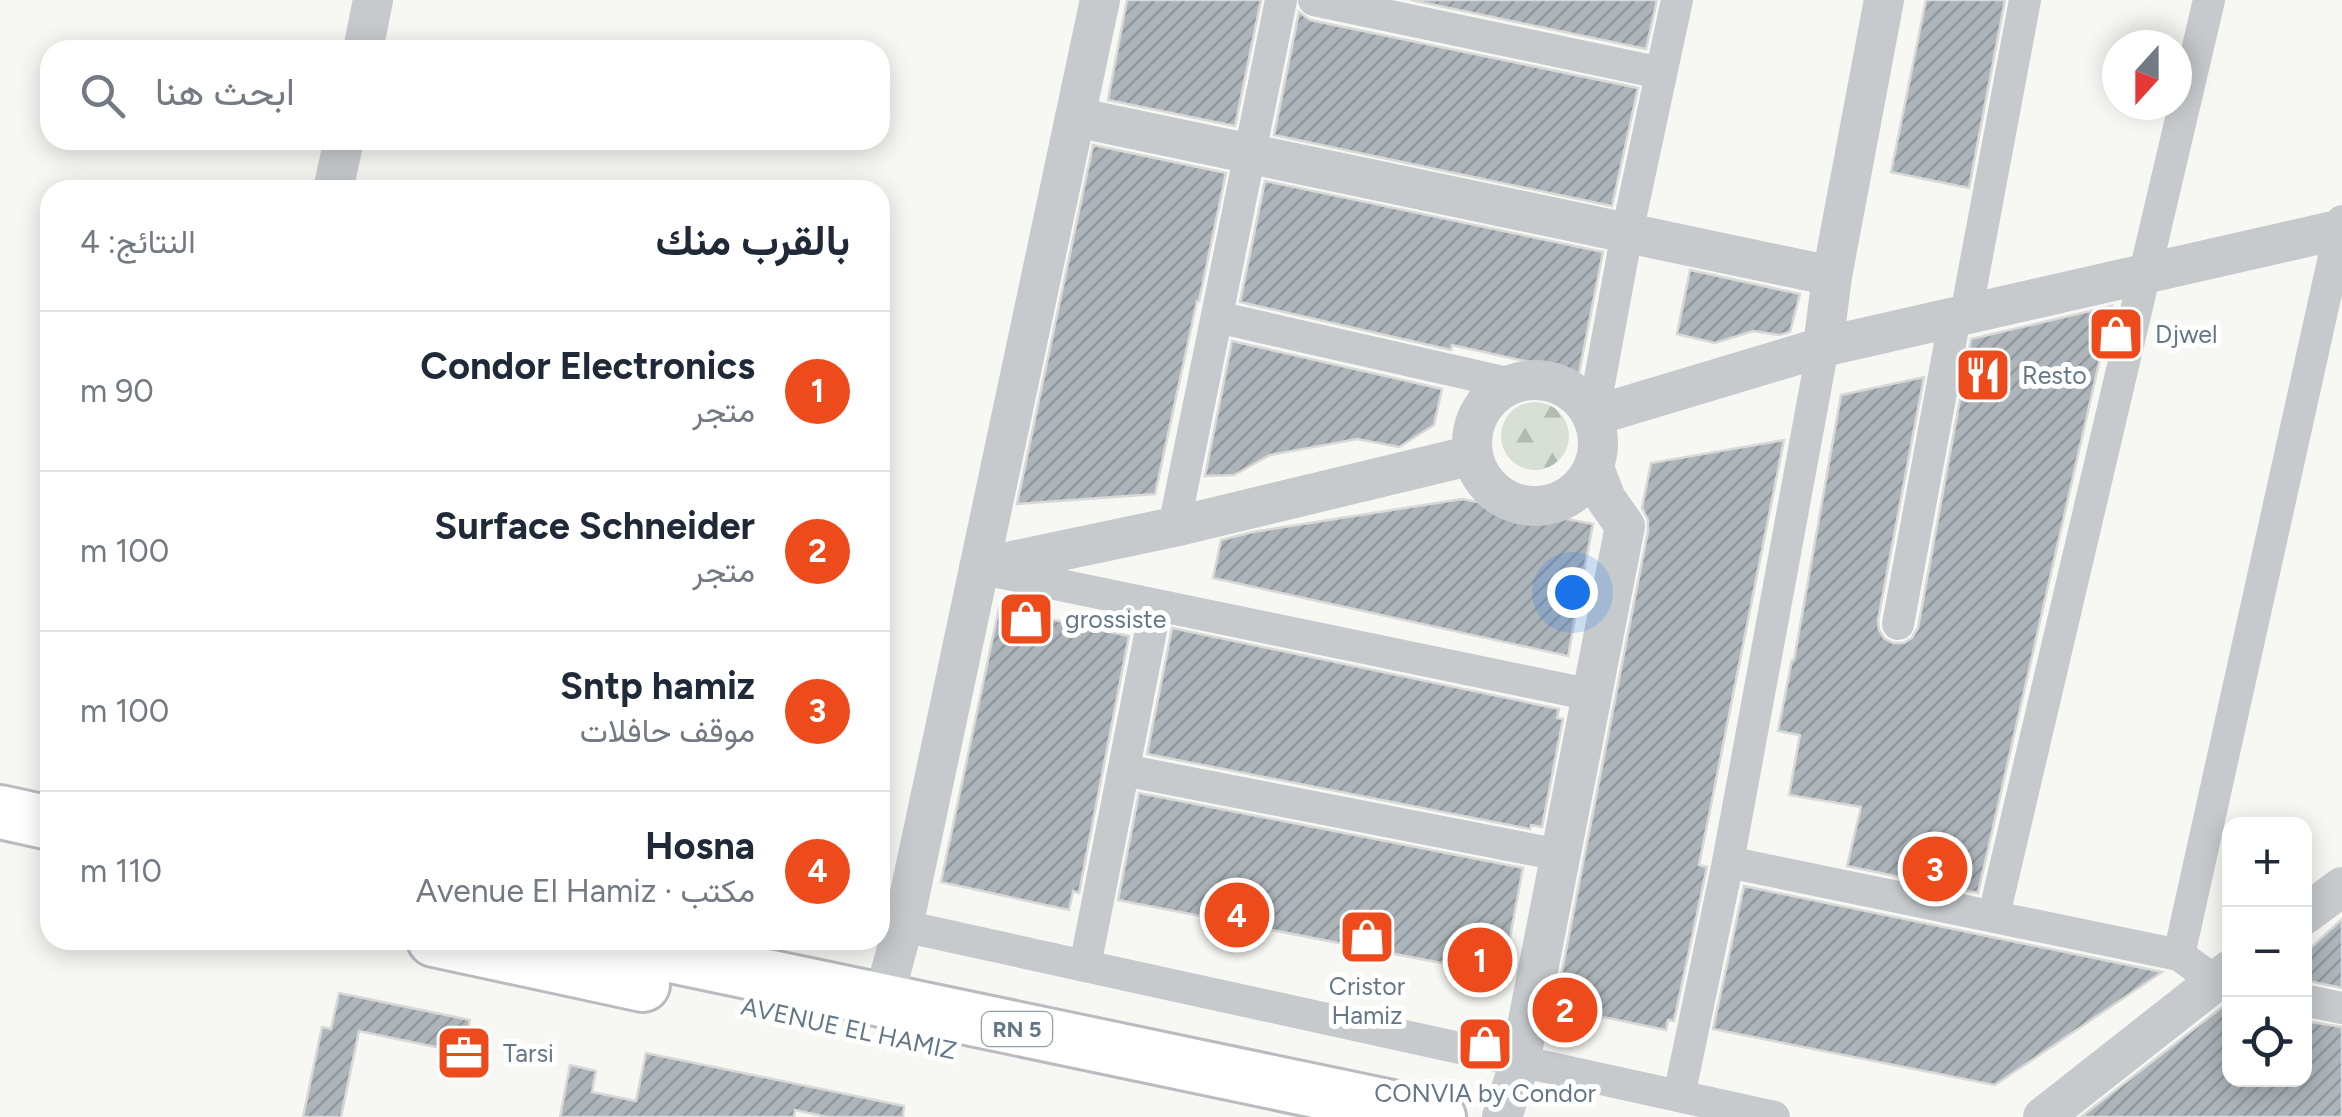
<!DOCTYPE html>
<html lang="ar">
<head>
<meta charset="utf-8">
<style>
  body { margin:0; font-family:Figtree,Vazirmatn,sans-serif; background:#f2f2f3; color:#1f2937; direction:rtl }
  .controls { position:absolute; right:30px; bottom:30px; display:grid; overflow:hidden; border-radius:20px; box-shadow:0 5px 25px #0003 }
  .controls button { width:90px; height:90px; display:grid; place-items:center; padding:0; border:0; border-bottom:2px solid #e0e1e3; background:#fff; color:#1f2937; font:50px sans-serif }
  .compass { position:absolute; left:2102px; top:30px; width:90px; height:90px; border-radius:50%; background:#fff; box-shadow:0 5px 25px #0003; rotate:201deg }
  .you { position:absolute; left:1572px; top:592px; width:35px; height:35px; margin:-25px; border:8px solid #fff; border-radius:50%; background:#1a73e8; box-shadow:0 0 0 15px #1a73e833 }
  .badge { display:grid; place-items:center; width:65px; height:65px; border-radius:50%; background:#ee4b1c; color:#fff; font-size:32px; font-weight:700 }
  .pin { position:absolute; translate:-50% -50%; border:5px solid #fff; box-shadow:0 2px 10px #0006 }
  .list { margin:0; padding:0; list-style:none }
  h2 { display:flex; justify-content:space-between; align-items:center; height:130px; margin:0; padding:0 40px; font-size:42px }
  h2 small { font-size:32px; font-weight:400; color:#747a83 }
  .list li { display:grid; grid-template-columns:65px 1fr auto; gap:30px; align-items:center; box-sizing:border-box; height:160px; padding:0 40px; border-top:2px solid #e0e1e3 }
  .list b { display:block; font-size:38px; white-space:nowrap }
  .list p { margin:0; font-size:32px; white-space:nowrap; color:#747a83 }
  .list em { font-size:32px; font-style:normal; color:#747a83 }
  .icon { flex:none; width:55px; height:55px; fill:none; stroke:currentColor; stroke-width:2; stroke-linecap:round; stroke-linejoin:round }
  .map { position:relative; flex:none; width:2342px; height:1117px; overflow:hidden; direction:ltr }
  .search { position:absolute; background:#fff; box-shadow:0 5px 25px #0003; left:40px; top:40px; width:850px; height:110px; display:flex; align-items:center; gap:25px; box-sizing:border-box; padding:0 35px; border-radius:30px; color:#747a83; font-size:38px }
  .panel { position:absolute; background:#fff; box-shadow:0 5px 25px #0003; left:40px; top:180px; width:850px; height:770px; border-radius:30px; direction:rtl }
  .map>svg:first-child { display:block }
  .forest { fill:url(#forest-firs) }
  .building { fill:url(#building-hatch); stroke:#d8d8d6; stroke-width:2.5 }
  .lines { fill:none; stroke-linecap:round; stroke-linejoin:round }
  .trunk-casing { stroke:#b8bcbf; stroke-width:58 }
  .minor { stroke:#c6cacd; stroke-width:32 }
  .tertiary { stroke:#c6cacd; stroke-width:40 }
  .trunk { stroke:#fff; stroke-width:52 }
  .labels { text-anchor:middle; stroke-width:10; stroke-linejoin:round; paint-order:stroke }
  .shield { fill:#fff; stroke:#92a0aa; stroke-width:2.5 }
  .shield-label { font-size:22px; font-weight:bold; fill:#647786 }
  .poi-label { font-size:25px; fill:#647786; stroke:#fff; text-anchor:start }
  .street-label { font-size:25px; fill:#647786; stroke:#fff }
</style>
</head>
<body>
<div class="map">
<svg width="2342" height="1117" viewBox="0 0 2342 1117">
  <defs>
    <pattern id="forest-firs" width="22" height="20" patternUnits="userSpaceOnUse" patternTransform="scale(2.5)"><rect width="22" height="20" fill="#d8dfd4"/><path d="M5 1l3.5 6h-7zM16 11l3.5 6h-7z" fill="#b3bab2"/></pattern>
    <pattern id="building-hatch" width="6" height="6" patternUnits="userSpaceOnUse" patternTransform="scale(2.5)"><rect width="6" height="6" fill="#adb5ba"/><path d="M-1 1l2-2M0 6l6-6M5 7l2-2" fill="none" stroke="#90989d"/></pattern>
  </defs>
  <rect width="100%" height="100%" fill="#f7f7f3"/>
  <!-- forest -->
  <circle class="forest" cx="1535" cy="436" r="34"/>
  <!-- building -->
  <g class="building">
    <polygon points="1127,0 1261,0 1235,126 1108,100"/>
    <polygon points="1411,0 1657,0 1646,49"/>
    <polygon points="1926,0 2005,0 1969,188 1891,172"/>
    <polygon points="1299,12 1310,20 1638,88 1612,206 1274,135"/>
    <polygon points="1093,145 1226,173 1199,301 1197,301 1155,494 1017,504"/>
    <polygon points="1265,181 1603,252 1579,373 1452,345 1451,350 1240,302"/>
    <polygon points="1690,270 1800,294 1790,332 1779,335 1753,331 1715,343 1677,334"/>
    <polygon points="2112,306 1978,893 1847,866 1861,807 1789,795 1800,735 1778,731 1792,660 1794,660 1841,395 1924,377 1878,620 1879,630 1884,638 1893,643 1904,643 1912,638 1918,628 1971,339"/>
    <polygon points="1232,341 1442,389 1434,425 1399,447 1357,439 1270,455 1234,475 1205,476"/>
    <polygon points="1784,440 1699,865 1707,867 1674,1021 1668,1020 1666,1030 1555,1007 1648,531 1648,520 1642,508 1651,463"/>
    <polygon points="1462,499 1593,524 1568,656 1213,578 1221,540 1253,532"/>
    <polygon points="999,608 1129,636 1079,893 1073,891 1069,910 941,882"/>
    <polygon points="1172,628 1559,709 1557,718 1563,719 1542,827 1531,825 1530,829 1147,754"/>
    <polygon points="1139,793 1523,868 1503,975 1118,900"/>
    <polygon points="1744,886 2162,972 1995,1085 1713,1029"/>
    <polygon points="2342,919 2342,988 2304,980 2304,954"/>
    <polygon points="339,993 470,1020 464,1053 359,1031 341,1117 303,1117 322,1027 331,1029"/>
    <polygon points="2226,1004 2230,1004 2230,1080 2304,1080 2304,1021 2342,1027 2342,1117 2081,1117"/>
    <polygon points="646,1053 904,1106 903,1117 827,1117 795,1110 794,1117 560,1117 570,1065 596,1071 592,1092 636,1101"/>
  </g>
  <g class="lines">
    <!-- trunk casing -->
    <g class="trunk-casing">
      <g id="trunk">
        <polyline points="0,812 50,823"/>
        <polyline points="434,940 643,985"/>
        <polyline points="595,940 1439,1117"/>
      </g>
    </g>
    <!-- minor -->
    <g class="minor">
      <polyline points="1314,0 1661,73"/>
      <polyline points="1966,314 2025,0"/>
      <polyline points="1217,317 1512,384"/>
      <polyline points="1593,416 1627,233 1677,0"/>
      <polyline points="1174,527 1281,0"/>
      <polyline points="983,569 1592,695"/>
      <polyline points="1898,624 1955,317"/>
      <polyline points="1124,770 1560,855"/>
      <polyline points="1728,862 2179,955 2215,981 2230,984"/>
      <polyline points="1994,915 2209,0"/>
      <polyline points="903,926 1774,1117"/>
      <polyline points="2179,955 2342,221"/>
      <polyline points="1085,966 1156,605"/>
      <polyline points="2304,1000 2342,1008"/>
      <polyline points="1679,1096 1728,862 1823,347"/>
    </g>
    <!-- tertiary -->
    <g class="tertiary">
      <polyline points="363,50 373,0"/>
      <polyline points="1075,117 1832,276"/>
      <polyline points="333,190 344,140"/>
      <polyline points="1823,347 1832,276 1884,0"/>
      <circle cx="1535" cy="443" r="63"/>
      <polyline points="1593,416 1823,347 2342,229"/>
      <polyline points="979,568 1174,527 1473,455"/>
      <polyline points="2304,915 2342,887"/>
      <polyline points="883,1001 903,926 1100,0"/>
      <polyline points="1502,1117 1520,1062 1625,526 1606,499 1594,468"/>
      <polyline points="2043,1117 2230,970"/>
    </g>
    <!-- trunk -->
    <use href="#trunk" class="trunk"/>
  </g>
  <!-- icons -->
  <defs>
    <g id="shop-square" transform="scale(2.875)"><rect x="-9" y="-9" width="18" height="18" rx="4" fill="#ee4b1c" stroke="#fff"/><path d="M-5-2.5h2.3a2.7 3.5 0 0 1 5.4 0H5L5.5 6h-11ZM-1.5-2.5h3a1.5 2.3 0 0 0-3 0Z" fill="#fff"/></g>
    <g id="restaurant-square" transform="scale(2.875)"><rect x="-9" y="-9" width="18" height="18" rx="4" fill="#ee4b1c" stroke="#fff"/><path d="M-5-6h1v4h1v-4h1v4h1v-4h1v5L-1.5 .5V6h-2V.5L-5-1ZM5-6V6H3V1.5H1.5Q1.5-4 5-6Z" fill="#fff"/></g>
    <g id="office-square" transform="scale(2.875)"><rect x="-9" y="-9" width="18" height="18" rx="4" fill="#ee4b1c" stroke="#fff"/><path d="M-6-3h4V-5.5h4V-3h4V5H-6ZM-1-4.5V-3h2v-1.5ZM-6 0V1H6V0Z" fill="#fff"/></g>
  </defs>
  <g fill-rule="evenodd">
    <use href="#shop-square" x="2116" y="334"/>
    <use href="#restaurant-square" x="1983" y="375"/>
    <use href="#shop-square" x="1026" y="619"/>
    <use href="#shop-square" x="1367" y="937"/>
    <use href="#shop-square" x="1485" y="1044"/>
    <use href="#office-square" x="464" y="1053"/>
  </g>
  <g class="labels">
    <!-- shield labels -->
    <rect class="shield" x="982" y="1012" width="70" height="34" rx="8"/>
    <g class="shield-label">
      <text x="1017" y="1037">RN 5</text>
    </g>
    <!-- poi labels -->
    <g class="poi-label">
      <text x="2155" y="343">Djwel</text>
      <text x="2022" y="384">Resto</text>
      <text x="1065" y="628">grossiste</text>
      <text x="1367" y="995" text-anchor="middle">Cristor<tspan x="1367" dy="29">Hamiz</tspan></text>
      <text x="503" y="1062">Tarsi</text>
      <text x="1485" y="1102" text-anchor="middle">CONVIA by Condor</text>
    </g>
    <!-- street labels -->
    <g class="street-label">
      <text transform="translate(849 1028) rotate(12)" y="9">AVENUE EL HAMIZ</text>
    </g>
  </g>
</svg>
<div class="controls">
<button>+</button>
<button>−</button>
<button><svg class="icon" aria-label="locate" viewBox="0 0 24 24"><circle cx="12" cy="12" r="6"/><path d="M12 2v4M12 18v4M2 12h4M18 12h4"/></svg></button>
</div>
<svg class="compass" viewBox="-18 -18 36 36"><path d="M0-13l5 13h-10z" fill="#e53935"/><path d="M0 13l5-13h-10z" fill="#747a83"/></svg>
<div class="you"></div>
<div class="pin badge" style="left:1480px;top:960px">1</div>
<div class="pin badge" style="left:1565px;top:1010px">2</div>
<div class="pin badge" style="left:1935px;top:869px">3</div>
<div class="pin badge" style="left:1237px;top:915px">4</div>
<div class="search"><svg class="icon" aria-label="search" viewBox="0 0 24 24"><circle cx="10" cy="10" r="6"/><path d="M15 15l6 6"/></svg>ابحث هنا</div>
<section class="panel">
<h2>بالقرب منك<small>النتائج: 4</small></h2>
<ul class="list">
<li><span class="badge">1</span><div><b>Condor Electronics</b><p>متجر</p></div><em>90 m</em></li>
<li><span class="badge">2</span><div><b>Surface Schneider</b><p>متجر</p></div><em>100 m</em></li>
<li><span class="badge">3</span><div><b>Sntp hamiz</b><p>موقف حافلات</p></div><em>100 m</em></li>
<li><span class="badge">4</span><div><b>Hosna</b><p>مكتب · Avenue El Hamiz</p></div><em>110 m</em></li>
</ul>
</section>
</div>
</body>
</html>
